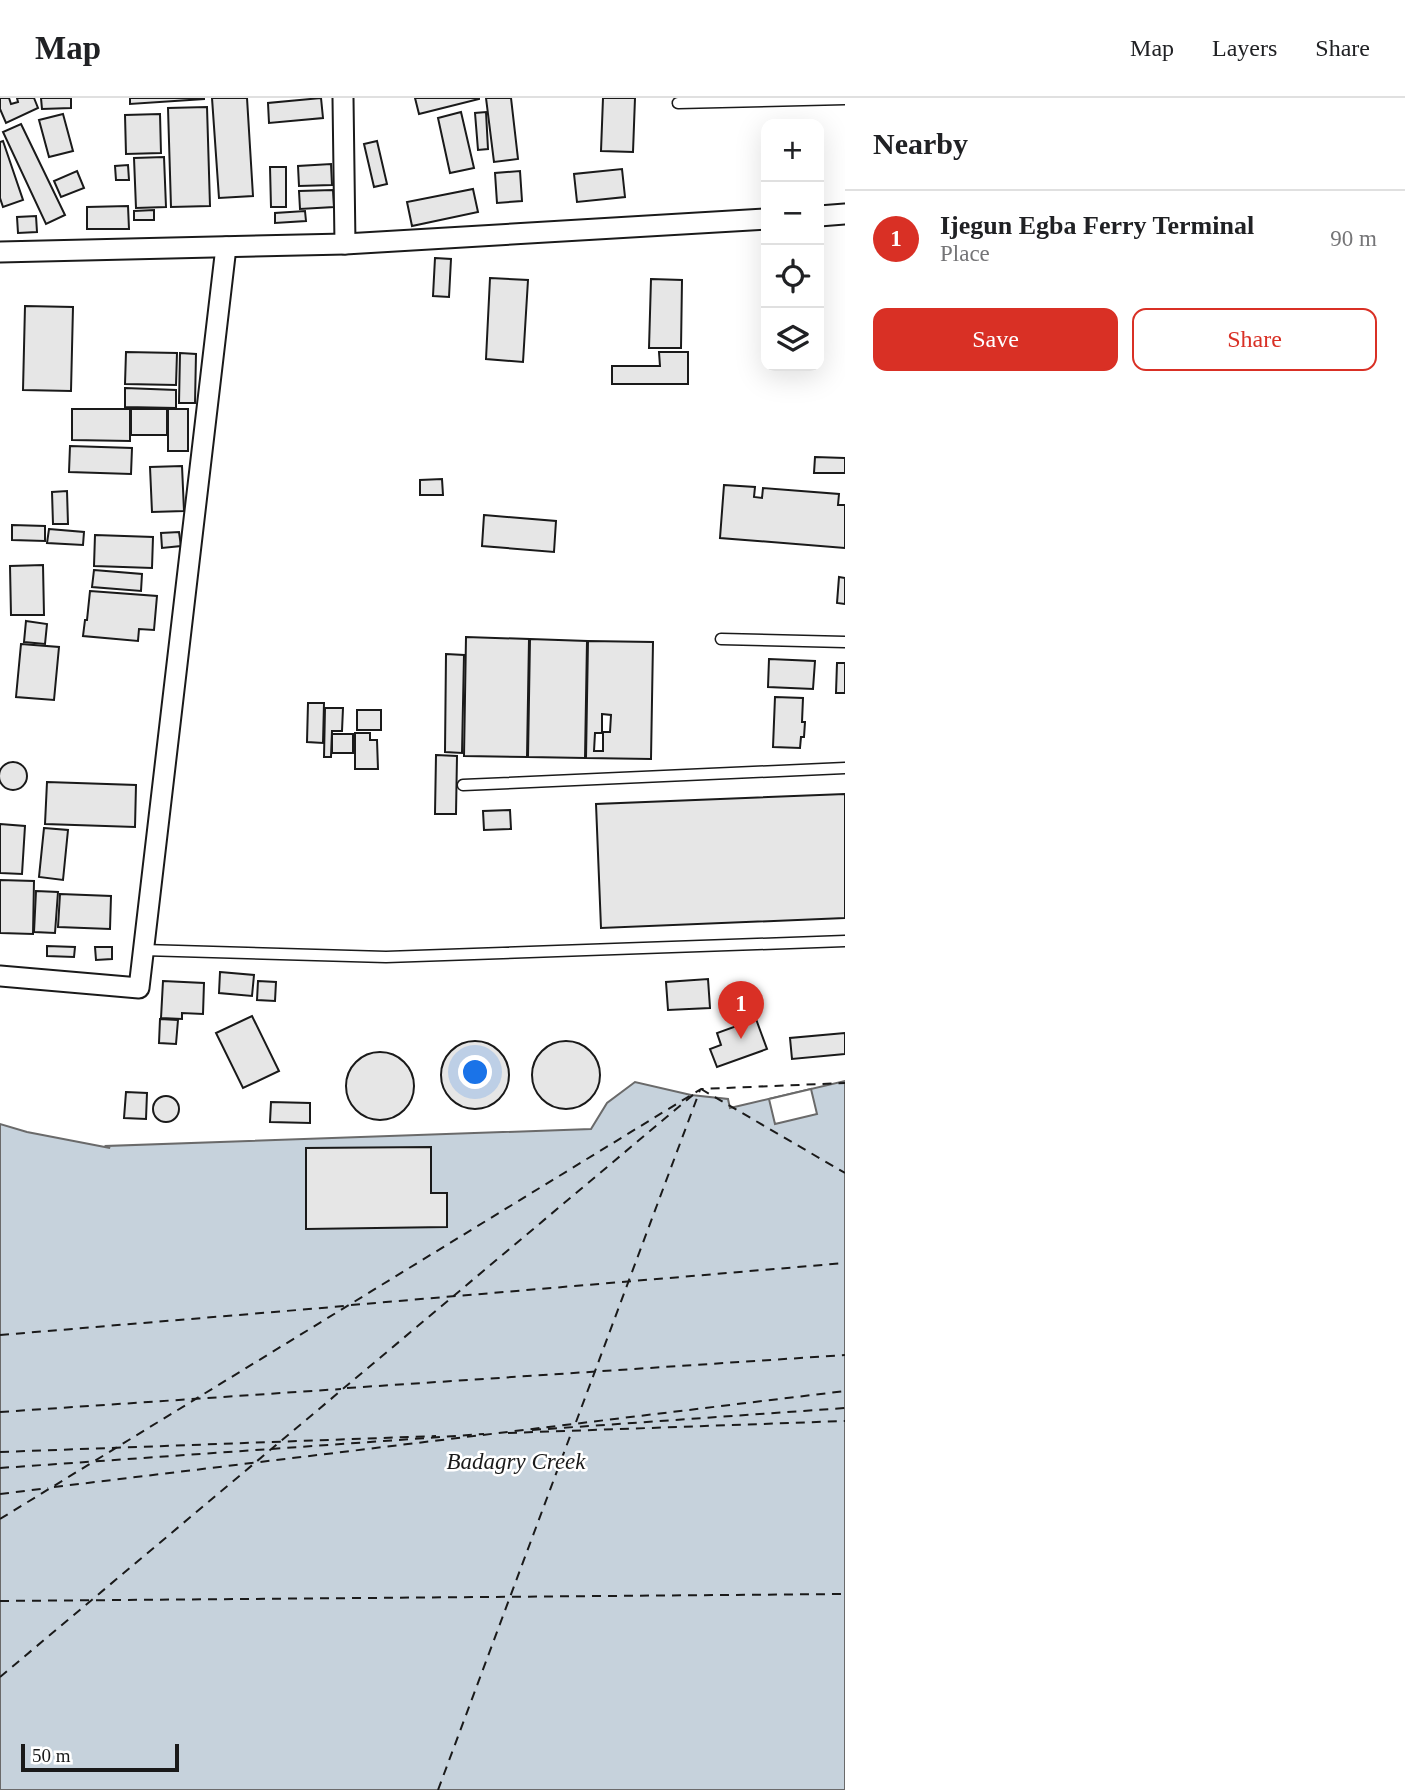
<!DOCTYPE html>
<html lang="en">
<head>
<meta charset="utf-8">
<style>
  body { margin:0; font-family:Georgia,serif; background:#f6f6f6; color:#202124 }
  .controls { position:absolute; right:21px; top:21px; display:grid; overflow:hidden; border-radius:14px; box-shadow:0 7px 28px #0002 }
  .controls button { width:63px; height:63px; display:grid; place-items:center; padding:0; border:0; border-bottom:2px solid #e0e0e0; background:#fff; color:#202124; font:35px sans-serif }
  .scale { position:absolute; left:21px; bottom:18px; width:158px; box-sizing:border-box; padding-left:7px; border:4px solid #1a1a1a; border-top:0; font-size:19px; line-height:24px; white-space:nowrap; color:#1a1a1a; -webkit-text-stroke:5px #fff; paint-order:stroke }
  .you { position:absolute; left:476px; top:975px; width:24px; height:24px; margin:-18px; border:5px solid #fff; border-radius:50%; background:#1a73e8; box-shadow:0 0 0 10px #1a73e833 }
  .badge { display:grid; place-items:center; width:46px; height:46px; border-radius:50%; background:#d93025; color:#fff; font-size:23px; font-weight:700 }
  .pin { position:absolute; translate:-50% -58px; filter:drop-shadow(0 2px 4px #0008) }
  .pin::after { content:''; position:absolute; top:37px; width:24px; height:21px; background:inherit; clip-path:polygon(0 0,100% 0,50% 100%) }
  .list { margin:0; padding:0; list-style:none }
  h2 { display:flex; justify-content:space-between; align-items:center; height:91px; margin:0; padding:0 28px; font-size:30px }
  h2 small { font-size:23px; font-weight:400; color:#757577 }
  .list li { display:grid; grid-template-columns:46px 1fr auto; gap:21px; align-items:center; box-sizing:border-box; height:98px; padding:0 28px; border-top:2px solid #e0e0e0 }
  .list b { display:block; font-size:26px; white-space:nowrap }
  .list p { margin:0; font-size:23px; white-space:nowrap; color:#757577 }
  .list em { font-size:23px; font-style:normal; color:#757577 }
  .actions { display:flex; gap:14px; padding:21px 28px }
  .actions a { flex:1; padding:16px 0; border:2px solid #d93025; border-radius:14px; text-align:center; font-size:24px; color:#d93025 }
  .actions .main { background:#d93025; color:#fff }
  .icon { flex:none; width:38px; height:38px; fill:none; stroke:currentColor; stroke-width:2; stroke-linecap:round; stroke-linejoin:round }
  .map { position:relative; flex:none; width:845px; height:1692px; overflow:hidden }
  header { display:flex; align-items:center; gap:42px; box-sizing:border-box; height:98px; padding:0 35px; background:#fff; border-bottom:2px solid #e0e0e0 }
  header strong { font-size:33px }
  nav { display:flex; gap:38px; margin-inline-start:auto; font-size:24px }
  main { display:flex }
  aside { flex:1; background:#fff }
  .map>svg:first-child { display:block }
  .water { fill:#c6d2dc; stroke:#6a6a6a; stroke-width:2 }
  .pier { fill:#fff; stroke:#6a6a6a; stroke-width:2 }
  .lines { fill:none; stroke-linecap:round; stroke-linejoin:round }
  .ferry { stroke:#1a1a1a; stroke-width:2; stroke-dasharray:9 7; stroke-linecap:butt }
  .building { fill:#e6e6e6; stroke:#1a1a1a; stroke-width:2; fill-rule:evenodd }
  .lane-casing { stroke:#1a1a1a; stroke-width:13 }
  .street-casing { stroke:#1a1a1a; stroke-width:23 }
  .lane { stroke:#fff; stroke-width:10 }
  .street { stroke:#fff; stroke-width:19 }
  .labels { text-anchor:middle; stroke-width:5; stroke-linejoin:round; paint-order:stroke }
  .water-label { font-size:23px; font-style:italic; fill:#1a1a1a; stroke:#fff }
</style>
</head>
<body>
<header>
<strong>Map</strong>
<nav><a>Map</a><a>Layers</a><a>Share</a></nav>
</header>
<main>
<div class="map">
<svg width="845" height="1692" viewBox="0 0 845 1692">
  <rect width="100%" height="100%" fill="#fff"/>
  <!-- water -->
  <polygon class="water" points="845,983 845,1692 0,1692 0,1026 27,1034 110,1050 107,1048 591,1031 607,1005 635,984 691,997 728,1001 730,1010"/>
  <!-- pier -->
  <polygon class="pier" points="811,991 817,1016 775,1026 769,1001"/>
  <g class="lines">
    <!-- ferry -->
    <g class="ferry">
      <polyline points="701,991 845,1075"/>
      <polyline points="351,1207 845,1165"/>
      <polyline points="0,1237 345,1208"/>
      <polyline points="347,1290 845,1257"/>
      <polyline points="0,1314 341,1291"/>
      <polyline points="576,1324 700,992"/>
      <polyline points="532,1332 845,1310"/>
      <polyline points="508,1335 845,1323"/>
      <polyline points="0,1354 436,1338"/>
      <polyline points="0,1370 484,1336"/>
      <polyline points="54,1389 845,1293"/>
      <polyline points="0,1396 48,1390"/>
      <polyline points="0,1421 701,991 845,985"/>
      <polyline points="0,1503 845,1496"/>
      <polyline points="0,1579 694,996"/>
      <polyline points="438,1692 572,1333"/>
    </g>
  </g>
  <!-- building -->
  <g class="building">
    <polygon points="0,0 9,0 11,6 18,4 17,0 34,0 38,10 6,25 0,11"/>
    <polygon points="41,0 71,0 71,10 42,11"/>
    <polygon points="130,0 204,0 204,1 130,6"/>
    <polygon points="212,0 247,0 253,98 219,100"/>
    <polygon points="321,0 323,20 269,25 268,5"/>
    <polygon points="415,0 479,0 479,1 419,16"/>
    <polygon points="486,0 511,0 518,61 494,64"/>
    <polygon points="603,0 635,0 633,54 601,53"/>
    <polygon points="207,9 210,108 171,109 168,10"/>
    <polygon points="461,14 474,70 450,75 438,20"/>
    <polygon points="486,14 488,51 478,52 475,15"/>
    <polygon points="63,16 73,53 49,59 39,22"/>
    <polygon points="160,16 161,55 126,56 125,17"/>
    <polygon points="21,26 65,117 46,126 3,34"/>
    <polygon points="3,43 23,102 3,109 0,100 0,44"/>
    <polygon points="377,43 387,86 374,89 364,46"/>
    <polygon points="164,59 166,109 136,110 134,60"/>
    <polygon points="331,66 332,87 299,88 298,68"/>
    <polygon points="128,67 129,82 116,82 115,68"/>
    <polygon points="270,69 286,69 286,109 271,109"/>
    <polygon points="622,71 625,99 577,104 574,76"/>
    <polygon points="77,73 84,90 61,99 54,83"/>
    <polygon points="520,73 522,103 497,105 495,75"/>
    <polygon points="473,91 478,114 412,128 407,104"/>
    <polygon points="333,92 334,109 300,111 299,93"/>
    <polygon points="128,108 129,131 87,131 87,109"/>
    <polygon points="154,112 154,122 134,122 134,113"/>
    <polygon points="305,113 306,123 275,125 275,115"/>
    <polygon points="36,118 37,134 18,135 17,119"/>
    <polygon points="435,160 451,161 449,199 433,198"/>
    <polygon points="490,180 528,182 523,264 486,261"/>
    <polygon points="651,181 682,182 681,250 649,250"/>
    <polygon points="25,208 73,209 71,293 23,292"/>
    <polygon points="126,254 177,255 176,287 125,286"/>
    <polygon points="659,254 688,254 688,286 612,286 612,268 660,268"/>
    <polygon points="180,255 196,256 195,305 179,305"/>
    <polygon points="125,290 176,292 176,310 125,309"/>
    <polygon points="72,311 130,311 130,343 72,342"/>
    <rect x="131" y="311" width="36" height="26"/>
    <rect x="168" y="311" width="20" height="42"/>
    <polygon points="70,348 132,350 131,376 69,374"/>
    <polygon points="815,359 845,360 845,375 814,375"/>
    <polygon points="182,368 184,413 152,414 150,369"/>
    <polygon points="442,381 443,397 420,397 420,382"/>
    <polygon points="724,387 755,389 754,399 762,400 763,390 839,396 838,407 845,407 845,450 720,440"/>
    <polygon points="67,393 68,426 53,426 52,394"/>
    <polygon points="484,417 556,423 554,454 482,448"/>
    <polygon points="12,427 45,428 45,443 12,442"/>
    <polygon points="49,431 84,434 83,447 47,445"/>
    <polygon points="179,434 181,448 162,450 161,435"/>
    <polygon points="95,437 153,439 152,470 94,468"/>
    <polygon points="43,467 44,517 11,517 10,468"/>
    <polygon points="94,472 142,476 141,493 92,489"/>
    <polygon points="839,479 845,480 845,506 837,505"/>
    <polygon points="90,493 157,498 154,532 139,531 138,543 83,538 85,522 87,522"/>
    <polygon points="26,523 47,526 45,546 24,544"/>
    <polygon points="466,539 529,541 527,659 464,658"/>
    <polygon points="530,541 587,543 585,660 528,659"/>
    <path d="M588 543 653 544 651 661 586 660ZM602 616 611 617 610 634H602ZM595 635H603V653H594Z"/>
    <polygon points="21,546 59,549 54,602 16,599"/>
    <polygon points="446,556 464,557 462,655 445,654"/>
    <polygon points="769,561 815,563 813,591 768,589"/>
    <polygon points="837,565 845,565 845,595 836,595"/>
    <polygon points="775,599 803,600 802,624 805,624 804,639 801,639 800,650 773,649"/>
    <polygon points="308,605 324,605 323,645 307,644"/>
    <polygon points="325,610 343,610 342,633 332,633 331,659 324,659"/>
    <rect x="357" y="612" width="24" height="20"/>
    <polygon points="355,635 370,635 370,642 377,642 378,671 355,671"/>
    <rect x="332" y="636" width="21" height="19"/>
    <polygon points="436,657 457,658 456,716 435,716"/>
    <circle cx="13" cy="678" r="14"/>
    <polygon points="47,684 136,687 135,729 45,726"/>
    <polygon points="845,696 845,820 601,830 596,706"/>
    <polygon points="510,712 511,731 484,732 483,713"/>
    <polygon points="0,726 25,728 22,776 0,775"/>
    <polygon points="44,730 68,732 63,782 39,779"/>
    <polygon points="0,782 34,783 33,836 0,835"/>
    <polygon points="36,793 58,794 55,835 34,834"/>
    <polygon points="60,796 111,798 110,831 58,829"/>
    <polygon points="47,848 75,849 74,859 47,858"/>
    <polygon points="95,849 112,849 112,861 96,862"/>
    <polygon points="220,874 254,877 252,898 219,895"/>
    <polygon points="708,881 710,910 668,912 666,884"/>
    <polygon points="163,883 204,885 203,916 182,915 182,921 161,920"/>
    <polygon points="258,883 276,884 275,903 257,902"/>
    <polygon points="252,918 279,973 243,990 216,935"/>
    <polygon points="160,921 178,922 176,946 159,945"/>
    <polygon points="756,921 767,951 717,969 710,951 721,947 717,935"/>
    <polygon points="845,935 845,956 792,961 790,940"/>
    <circle cx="475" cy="977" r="34"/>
    <circle cx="566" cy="977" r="34"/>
    <circle cx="380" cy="988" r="34"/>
    <polygon points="126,994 147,995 146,1021 124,1020"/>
    <circle cx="166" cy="1011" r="13"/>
    <polygon points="271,1004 310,1005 310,1025 270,1024"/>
    <polygon points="431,1049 431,1095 447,1095 447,1129 306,1131 306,1050"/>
  </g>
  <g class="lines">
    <!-- lane casing -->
    <g class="lane-casing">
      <g id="lane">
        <polyline points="678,5 845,1"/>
        <polyline points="721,541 845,544"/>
        <polyline points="463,687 845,670"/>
        <polyline points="143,852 386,859 845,843"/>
      </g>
    </g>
    <!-- street casing -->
    <g class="street-casing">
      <g id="street">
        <polyline points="343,0 345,146"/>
        <polyline points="819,118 845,116"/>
        <polyline points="0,154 345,146 766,121"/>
        <polyline points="0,878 139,890 226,149"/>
      </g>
    </g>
    <!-- lane -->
    <use href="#lane" class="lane"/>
    <!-- street -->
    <use href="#street" class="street"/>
  </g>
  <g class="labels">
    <!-- water labels -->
    <g class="water-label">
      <text x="516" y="1371">Badagry Creek</text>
    </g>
  </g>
</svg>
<div class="controls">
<button>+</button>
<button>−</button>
<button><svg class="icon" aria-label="locate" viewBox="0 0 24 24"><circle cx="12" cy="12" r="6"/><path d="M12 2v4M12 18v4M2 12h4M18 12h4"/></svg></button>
<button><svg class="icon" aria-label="layers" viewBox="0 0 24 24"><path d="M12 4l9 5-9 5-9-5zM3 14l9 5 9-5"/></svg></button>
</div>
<div class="scale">50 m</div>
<div class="you"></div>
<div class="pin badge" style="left:741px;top:941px">1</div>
</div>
<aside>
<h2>Nearby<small></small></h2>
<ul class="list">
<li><span class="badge">1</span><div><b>Ijegun Egba Ferry Terminal</b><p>Place</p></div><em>90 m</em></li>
</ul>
<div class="actions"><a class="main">Save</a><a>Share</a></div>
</aside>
</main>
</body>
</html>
